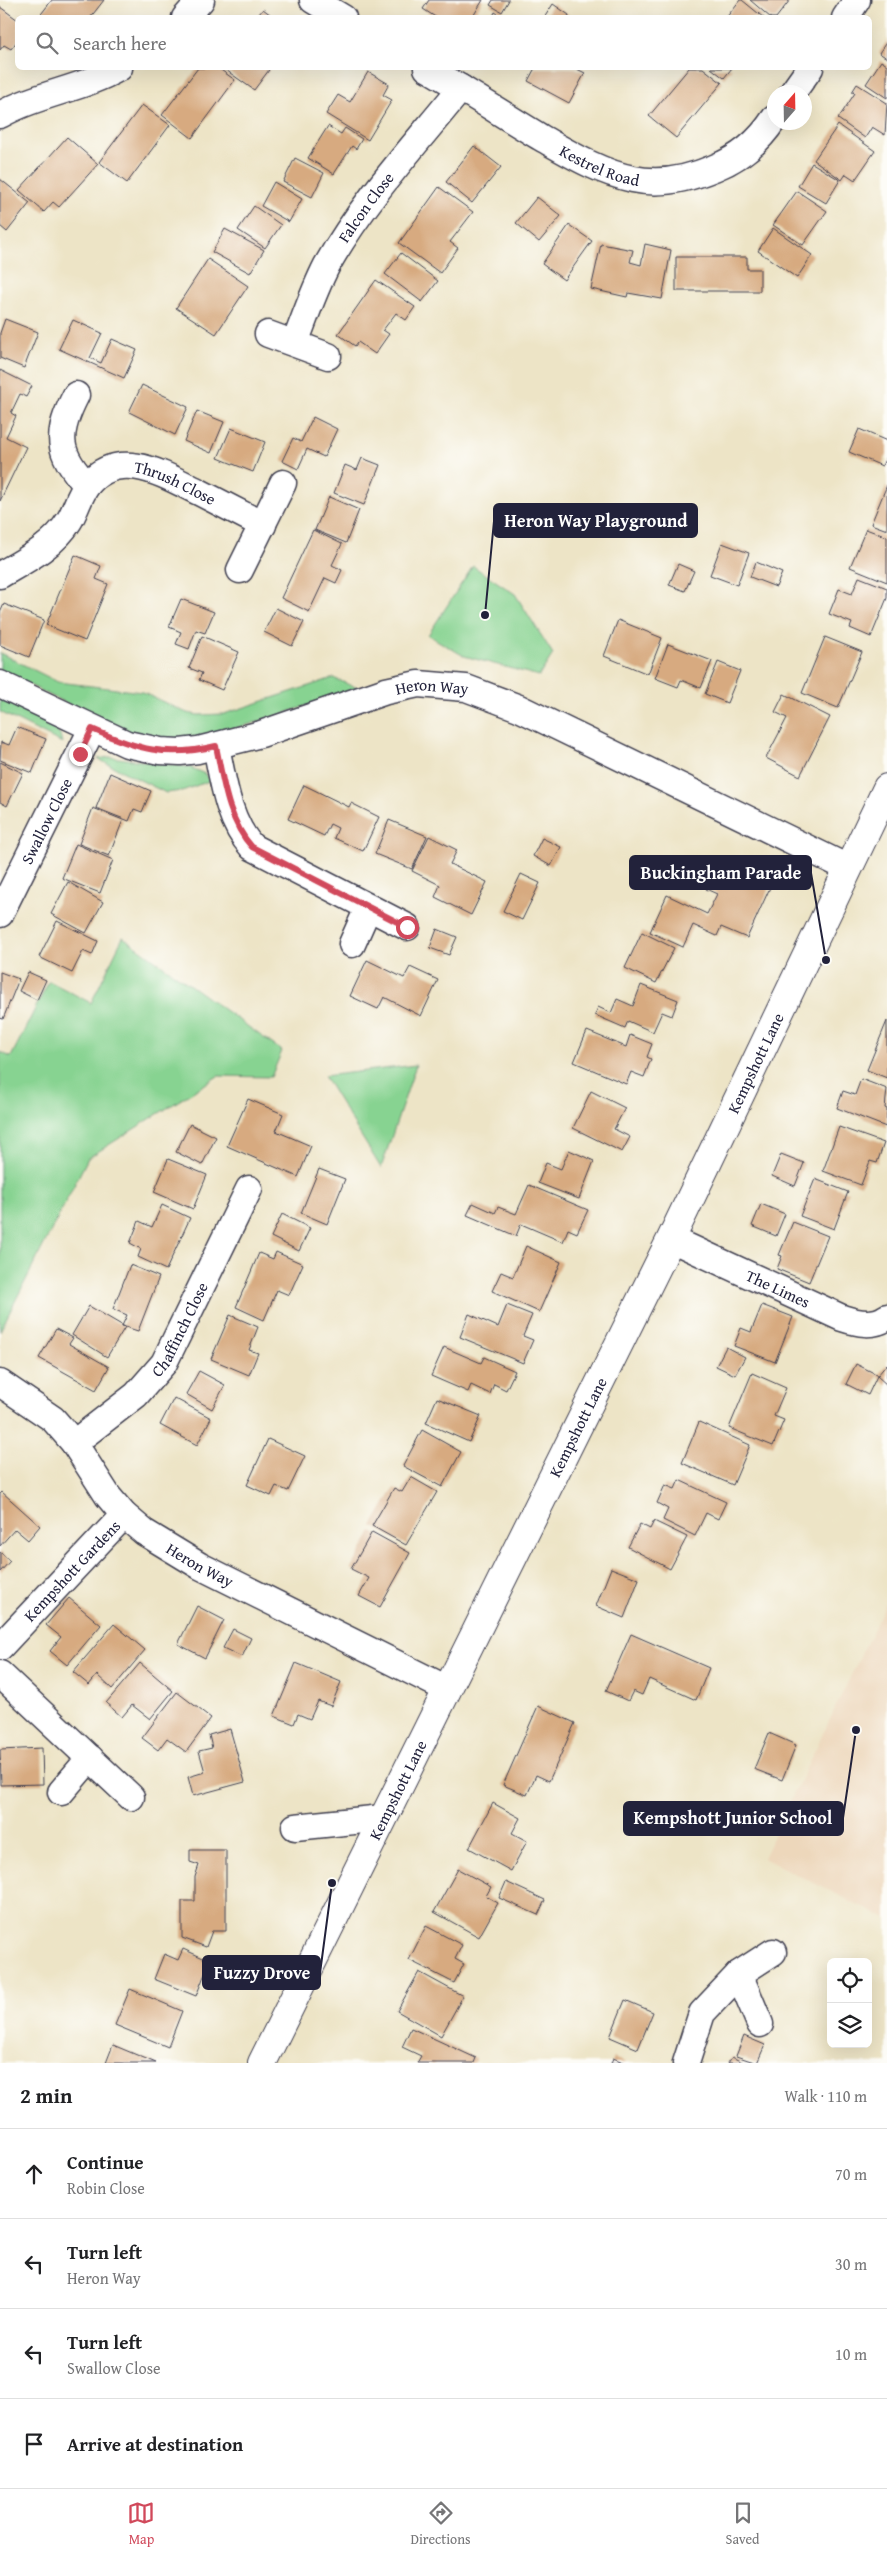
<!DOCTYPE html>
<html lang="en">
<head>
<meta charset="utf-8">
<style>
  body { margin:0; font-family:"Gentium Book Plus",serif; background:#f6f6f6; color:#202124 }
  .controls { position:absolute; right:15px; bottom:15px; display:grid; overflow:hidden; border-radius:8px; box-shadow:0 5px 20px #0002 }
  .controls button { width:45px; height:45px; display:grid; place-items:center; padding:0; border:0; border-bottom:1px solid #e0e0e0; background:#fff; color:#202124; font:25px sans-serif }
  .compass { position:absolute; left:767px; top:85px; width:45px; height:45px; border-radius:50%; background:#fff; box-shadow:0 5px 20px #0002; rotate:20deg }
  .stop { position:absolute; width:15px; height:15px; margin:-11px; border:4px solid #d1495b; border-radius:50%; background:#fff }
  .stop.end { background:#d1495b; border-color:#fff; box-shadow:0 1px 5px #0008 }
  .list { margin:0; padding:0; list-style:none }
  h2 { display:flex; justify-content:space-between; align-items:center; height:65px; margin:0; padding:0 20px; font-size:21px }
  h2 small { font-size:16px; font-weight:400; color:#757577 }
  .list li { display:grid; grid-template-columns:32px 1fr auto; gap:15px; align-items:center; box-sizing:border-box; height:90px; padding:0 20px; border-top:1px solid #e0e0e0 }
  .list b { display:block; font-size:19px; white-space:nowrap }
  .list p { margin:0; font-size:16px; white-space:nowrap; color:#757577 }
  .list em { font-size:16px; font-style:normal; color:#757577 }
  .icon { flex:none; width:28px; height:28px; fill:none; stroke:currentColor; stroke-width:2; stroke-linecap:round; stroke-linejoin:round }
  .map { position:relative; flex:none; width:887px; height:2063px; overflow:hidden }
  .search { position:absolute; background:#fff; box-shadow:0 5px 20px #0002; left:15px; right:15px; top:15px; height:55px; display:flex; align-items:center; gap:12px; box-sizing:border-box; padding:0 18px; border-radius:8px; color:#757577; font-size:19px }
  .sheet { height:425px; background:#fff }
  nav { display:flex; justify-content:space-around; align-items:center; box-sizing:border-box; height:70px; border-top:1px solid #e0e0e0; background:#fff; font-size:14px; color:#757577 }
  nav a { display:grid; justify-items:center; gap:2px }
  nav .on { color:#d1495b }
  .map>svg:first-child { display:block }
  .built { fill:#edd7bb }
  .green { fill:#87d391; stroke:#547a66 }
  .building { fill:#d7aa80 }
  .lines { fill:none; stroke-linecap:round; stroke-linejoin:round }
  .minor-casing { stroke:#403f50; stroke-width:29 }
  .tertiary-casing { stroke:#403f50; stroke-width:30 }
  .minor { stroke:#fff; stroke-width:26 }
  .tertiary { stroke:#fff; stroke-width:28 }
  .route { stroke:#d1495b; stroke-width:6 }
  .labels { text-anchor:middle; stroke-width:4; stroke-linejoin:round; paint-order:stroke }
  .street-label { font-size:16px; fill:#22223b; stroke:#fdfcf7 }
  .leader { fill:none; stroke:#22223b; stroke-width:2 }
  .callout-dot { fill:#22223b; stroke:#fdfcf7; stroke-width:2 }
  .callout { fill:#22223b; stroke:#22223b; stroke-width:2 }
  .callout-label { font-size:18px; text-anchor:middle; font-weight:bold; fill:#fff }
</style>
</head>
<body>
<div class="map">
<svg width="887" height="2063" viewBox="0 0 887 2063">
  <rect width="100%" height="100%" fill="#fdfcf7"/>
  <filter id="ink" filterUnits="userSpaceOnUse"><feTurbulence type="fractalNoise" baseFrequency=".02" numOctaves="2"/><feDisplacementMap in="SourceGraphic" scale="10" xChannelSelector="R" yChannelSelector="G"/><feConvolveMatrix kernelMatrix="1 2 1 2 8 2 1 2 1" color-interpolation-filters="sRGB"/></filter>
  <filter id="wash" filterUnits="userSpaceOnUse"><feTurbulence type="fractalNoise" baseFrequency=".0096" numOctaves="4" result="noise"/><feDisplacementMap in="SourceGraphic" scale="20" xChannelSelector="R" yChannelSelector="G"/><feGaussianBlur stdDeviation="1.12" result="paint"/><feColorMatrix in="noise" values="0 0 0 0 0 0 0 0 0 0 0 0 0 0 0 0 0 1.4 0 .05"/><feComposite in="paint" operator="in"/></filter>
  <g filter="url(#wash)">
    <rect width="100%" height="100%" fill="#ede4c6"/>
    <!-- built -->
    <polygon class="built" points="887,1601 887,1919 763,1858"/>
    <!-- green -->
    <g class="green">
      <polygon points="473,566 515,594 553,654 539,676 464,656 428,635"/>
      <path d="M0 653 58 682 142 692 187 713 198 715 224 714 333 678 358 688C302 706 194 752 138 736 127 732 116 726 106 722 70 706 35 688 0 670Z"/>
      <path d="M0 697C20 707 59 717 62 743L0 712Z"/>
      <polygon points="110,757 189,767 205,774 209,781 182,791 166,793 98,759"/>
      <polygon points="123,937 282,1051 271,1077 218,1076 88,1158 0,1331 0,1052 11,1057 49,981 91,1003"/>
      <polygon points="416,1065 381,1168 324,1076"/>
    </g>
    <g id="blocks">
      <!-- building -->
      <g class="building">
        <polygon points="52,0 104,0 90,18 38,18"/>
        <polygon points="429,0 483,0 472,18 437,18 423,9"/>
        <polygon points="493,0 509,0 502,12 490,5"/>
        <polygon points="740,0 742,0 764,18 726,18"/>
        <polygon points="750,0 790,0 776,18 771,18"/>
        <polygon points="553,4 569,15 568,18 544,18"/>
        <polygon points="0,7 18,20 18,40 11,49 4,45 0,50"/>
        <polygon points="263,9 275,18 256,18"/>
        <polygon points="495,12 504,18 492,18"/>
        <polygon points="887,41 887,58 879,53"/>
        <polygon points="881,61 887,65 887,98 866,84"/>
        <polygon points="198,68 218,68 235,80 192,138 162,115"/>
        <polygon points="223,68 266,68 269,70 254,90"/>
        <polygon points="535,68 575,68 585,73 569,103 528,81"/>
        <polygon points="689,68 703,68 722,83 676,138 649,116"/>
        <polygon points="711,68 732,68 724,78"/>
        <polygon points="368,72 389,84 383,95 392,100 368,140 326,114 338,95 350,102"/>
        <polygon points="857,84 887,103 885,135 872,127 865,138 838,119 855,93 852,92"/>
        <polygon points="142,105 170,125 127,183 99,162"/>
        <polygon points="838,125 875,151 855,180 846,174 842,180 814,160"/>
        <polygon points="328,126 341,134 345,128 362,139 356,149 352,146 334,174 308,158"/>
        <polygon points="67,137 98,164 59,207 53,202 44,212 19,190"/>
        <polygon points="474,146 501,167 472,203 446,182"/>
        <polygon points="295,158 324,173 312,197 283,182"/>
        <polygon points="812,163 840,180 826,203 798,186"/>
        <polygon points="0,179 30,203 7,232 0,226"/>
        <polygon points="274,182 302,199 289,222 261,206"/>
        <polygon points="439,187 473,212 450,242 458,248 440,273 399,243"/>
        <polygon points="797,191 827,211 803,245 773,225"/>
        <polygon points="537,197 561,216 539,242 516,223"/>
        <polygon points="254,206 281,225 265,248 238,230"/>
        <polygon points="569,225 592,241 564,280 542,264"/>
        <polygon points="773,228 812,255 797,278 758,251"/>
        <polygon points="225,229 264,250 250,273 212,252"/>
        <polygon points="601,244 633,250 630,262 641,265 645,244 671,250 662,299 628,293 627,297 591,289"/>
        <polygon points="401,253 438,281 422,302 385,274"/>
        <polygon points="676,257 747,257 747,269 760,269 760,291 676,291"/>
        <polygon points="208,259 248,286 216,334 176,308"/>
        <polygon points="376,280 415,307 406,320 396,313 383,330 389,334 375,354 358,342 355,346 338,334"/>
        <polygon points="5,319 38,332 24,368 0,358 0,333"/>
        <polygon points="73,320 102,333 90,358 101,363 112,339 137,350 124,378 59,349"/>
        <polygon points="0,370 32,386 26,397 20,394 11,413 16,416 6,437 26,447 0,501"/>
        <polygon points="142,385 188,407 175,435 129,412"/>
        <polygon points="197,411 224,422 211,453 184,441"/>
        <polygon points="313,417 337,429 324,457 307,449 298,469 282,461 293,438 301,442"/>
        <polygon points="231,428 265,442 253,472 218,458"/>
        <polygon points="859,429 887,441 887,454 882,466 849,452"/>
        <polygon points="362,458 380,465 364,505 334,493 345,465 357,470"/>
        <polygon points="887,485 887,530 871,524"/>
        <polygon points="329,497 359,510 346,543 315,530"/>
        <polygon points="866,529 887,537 887,582 850,567"/>
        <polygon points="313,530 342,544 332,565 342,570 336,583 325,578 309,612 281,598"/>
        <polygon points="722,543 749,553 737,585 710,575"/>
        <polygon points="75,555 101,566 96,579 108,584 85,641 46,625"/>
        <polygon points="756,562 782,573 776,587 750,577"/>
        <polygon points="678,564 694,571 685,591 669,585"/>
        <polygon points="859,577 887,588 887,598 871,637 850,628 852,623 829,614 839,589 852,594"/>
        <polygon points="181,599 214,612 205,633 196,630 189,649 176,644 181,632 169,627"/>
        <polygon points="4,604 44,620 29,657 0,645 0,613"/>
        <polygon points="276,608 304,622 292,646 264,632"/>
        <polygon points="618,620 662,638 648,674 604,656"/>
        <polygon points="202,636 239,652 222,690 199,680 202,673 189,668"/>
        <polygon points="825,637 862,652 838,708 802,693"/>
        <polygon points="668,644 712,661 701,688 681,680 678,687 655,678"/>
        <polygon points="718,662 740,671 727,703 705,694"/>
        <polygon points="784,694 830,717 800,776 766,758 787,718 775,712"/>
        <polygon points="17,727 46,739 32,773 0,760 1,742 9,745"/>
        <polygon points="0,762 23,773 7,806 0,802"/>
        <polygon points="110,773 151,791 142,812 134,809 129,821 96,808"/>
        <polygon points="304,785 349,807 351,803 379,817 363,851 334,838 338,828 330,824 324,836 288,819"/>
        <polygon points="93,808 123,820 109,856 79,844"/>
        <polygon points="389,820 427,836 412,869 375,854"/>
        <polygon points="429,836 457,850 450,864 487,882 471,915 435,897 440,885 412,871"/>
        <polygon points="542,838 561,847 551,866 533,856"/>
        <polygon points="76,844 113,860 100,893 62,878"/>
        <polygon points="720,858 773,881 747,938 721,927 717,936 693,925 683,947 650,932 667,895 707,914 717,894 706,889"/>
        <polygon points="521,874 540,883 522,920 503,911"/>
        <polygon points="68,882 103,902 86,933 51,914"/>
        <polygon points="57,921 98,941 92,955 83,951 72,973 39,957"/>
        <polygon points="437,929 457,937 449,955 430,948"/>
        <polygon points="642,932 674,948 656,983 625,968"/>
        <polygon points="367,960 404,978 410,967 438,980 421,1016 384,997 378,1009 350,996"/>
        <polygon points="0,972 19,979 3,1019 0,1018"/>
        <polygon points="28,972 46,980 37,1000 19,991"/>
        <polygon points="641,985 678,1000 672,1016 662,1012 653,1032 628,1021 625,1028 595,1015 598,1007 611,1013 617,999 633,1006"/>
        <polygon points="887,1021 887,1078 867,1070"/>
        <polygon points="587,1031 626,1047 630,1035 652,1044 647,1057 651,1059 644,1077 631,1072 626,1084 574,1062"/>
        <polygon points="861,1079 887,1089 885,1108 887,1109 886,1127 837,1108 843,1091 855,1095"/>
        <polygon points="591,1091 625,1108 614,1129 630,1137 622,1152 573,1128"/>
        <polygon points="248,1099 283,1114 276,1131 311,1146 298,1177 227,1146"/>
        <polygon points="190,1124 216,1137 202,1165 176,1152"/>
        <polygon points="839,1127 884,1143 877,1163 870,1161 861,1185 823,1171"/>
        <polygon points="569,1150 594,1161 579,1199 538,1183 546,1163 561,1169"/>
        <polygon points="781,1154 804,1163 795,1186 772,1176"/>
        <polygon points="168,1159 207,1175 193,1209 154,1192"/>
        <polygon points="319,1169 345,1179 327,1224 301,1213"/>
        <polygon points="815,1179 848,1192 834,1229 800,1216"/>
        <polygon points="529,1185 588,1210 577,1233 568,1229 563,1242 521,1224 516,1236 467,1215 473,1203 495,1213 498,1207 516,1214"/>
        <polygon points="761,1204 785,1214 776,1236 752,1226"/>
        <polygon points="162,1205 190,1218 166,1270 138,1257 141,1249 130,1243 139,1221 152,1227"/>
        <polygon points="282,1214 310,1228 299,1251 271,1237"/>
        <polygon points="793,1222 828,1236 809,1282 777,1269 782,1256 779,1255"/>
        <polygon points="526,1246 561,1262 539,1312 492,1291 501,1272 513,1277"/>
        <polygon points="276,1252 303,1264 289,1295 277,1290 264,1320 236,1307 259,1253 273,1259"/>
        <polygon points="130,1265 159,1277 138,1331 122,1326 127,1315 113,1309"/>
        <polygon points="507,1305 532,1315 523,1336 533,1340 523,1363 460,1337 469,1314 498,1327"/>
        <polygon points="762,1305 793,1317 775,1362 734,1346 741,1328 751,1332"/>
        <polygon points="89,1306 125,1327 107,1357 72,1335"/>
        <polygon points="230,1315 258,1327 249,1350 258,1353 249,1375 211,1359"/>
        <polygon points="56,1329 73,1338 69,1344 109,1367 96,1390 39,1358"/>
        <polygon points="444,1347 481,1363 484,1357 515,1371 506,1390 494,1384 490,1394 471,1385 468,1392 431,1376"/>
        <polygon points="726,1347 745,1357 735,1375 716,1366"/>
        <polygon points="856,1364 878,1375 887,1364 887,1385 877,1376 868,1395 846,1384"/>
        <polygon points="199,1371 225,1385 212,1409 186,1394"/>
        <polygon points="752,1373 786,1388 774,1416 784,1420 773,1446 729,1428"/>
        <polygon points="174,1398 211,1418 197,1445 160,1425"/>
        <polygon points="437,1398 481,1416 469,1442 426,1423"/>
        <polygon points="699,1422 750,1445 733,1485 682,1463"/>
        <polygon points="422,1430 461,1452 442,1487 403,1466"/>
        <polygon points="268,1439 305,1456 288,1491 276,1486 271,1496 247,1485"/>
        <polygon points="411,1477 437,1492 406,1545 372,1526 394,1488 402,1492"/>
        <polygon points="679,1480 726,1502 718,1519 706,1513 695,1536 663,1520 668,1509 657,1503 665,1485 675,1489"/>
        <polygon points="2,1492 40,1526 28,1540 15,1529 0,1546 0,1494"/>
        <polygon points="654,1521 687,1537 670,1569 628,1547 640,1524 650,1529"/>
        <polygon points="372,1532 410,1553 380,1607 359,1596 369,1578 351,1569"/>
        <polygon points="0,1552 10,1561 0,1572"/>
        <polygon points="611,1568 639,1579 624,1618 596,1606"/>
        <polygon points="69,1598 101,1625 67,1665 50,1651 61,1637 46,1625"/>
        <polygon points="197,1606 224,1620 205,1658 178,1644"/>
        <polygon points="114,1624 145,1650 112,1689 97,1675 89,1685 73,1672"/>
        <polygon points="233,1629 251,1638 242,1657 223,1648"/>
        <polygon points="631,1634 709,1668 696,1700 649,1679 642,1695 633,1691 628,1701 606,1691"/>
        <polygon points="140,1663 173,1691 150,1719 132,1705 122,1717 106,1703"/>
        <polygon points="296,1663 341,1682 331,1706 318,1701 310,1719 298,1714 294,1724 274,1716"/>
        <polygon points="177,1692 211,1718 186,1752 167,1738 158,1750 142,1738"/>
        <polygon points="538,1706 575,1723 549,1781 536,1775 527,1795 503,1785"/>
        <polygon points="230,1729 245,1782 193,1796 188,1777 205,1772 199,1751 212,1748 209,1735"/>
        <polygon points="769,1733 796,1745 782,1780 754,1769"/>
        <polygon points="42,1748 43,1784 1,1785 0,1750"/>
        <polygon points="493,1803 520,1818 512,1833 527,1841 511,1871 469,1848"/>
        <polygon points="190,1850 226,1850 226,1931 212,1931 206,1947 182,1938 182,1901 195,1901 195,1877 199,1865 190,1862"/>
        <polygon points="458,1869 491,1887 486,1896 498,1903 479,1937 434,1912"/>
        <polygon points="506,1882 545,1900 538,1915 499,1898"/>
        <polygon points="426,1926 462,1945 455,1959 464,1964 454,1983 409,1960"/>
        <polygon points="183,1949 210,1961 196,1996 154,1979 164,1954 178,1960"/>
        <polygon points="419,1972 463,1996 441,2036 397,2011"/>
        <polygon points="130,1989 182,2011 168,2047 115,2025"/>
        <polygon points="625,2000 653,2012 638,2049 610,2037"/>
        <polygon points="411,2028 476,2058 474,2063 417,2063 421,2056 402,2047"/>
        <polygon points="744,2036 765,2045 757,2063 736,2056"/>
        <polygon points="113,2045 156,2063 106,2063"/>
        <polygon points="732,2057 744,2063 728,2063"/>
        <polygon points="613,2058 626,2063 611,2063"/>
      </g>
    </g>
  </g>
  <g filter="url(#ink)">
    <use href="#blocks" fill-opacity="0" stroke="#403f50" stroke-width="1"/>
    <g class="lines">
      <!-- minor casing -->
      <g class="minor-casing">
        <g id="minor">
          <polyline points="313,0 343,18"/>
          <polyline points="185,18 201,0"/>
          <polyline points="845,18 857,0"/>
          <path id="s1" d="M427 68C465 90 502 114 540 137 570 154 599 172 633 179 660 185 688 179 714 168 740 158 759 142 774 119"/>
          <polyline points="793,92 810,68"/>
          <path d="M0 115C37 94 82 89 119 68"/>
          <polyline points="268,334 328,356"/>
          <path id="s2" d="M295 343C305 317 314 290 327 265 363 201 415 145 461 88"/>
          <path d="M76 395C56 434 56 453 87 485"/>
          <polyline points="240,570 283,483"/>
          <path id="s3" d="M0 575C24 561 54 546 69 521 76 510 79 495 88 484 120 447 164 475 199 492 220 503 242 514 263 525"/>
          <path id="s4" d="M0 684 127 744 160 751 180 752 198 750 261 734 386 691 418 684 466 688 519 708 848 868"/>
          <path d="M216 746C223 780 228 821 252 847L407 927"/>
          <path id="s5" d="M0 914 92 729"/>
          <polyline points="352,944 368,908"/>
          <path id="s6" d="M671 1239 842 1318C857 1323 874 1327 887 1317"/>
          <path id="s7" d="M0 1383 53 1419 74 1443 108 1496 124 1515 144 1532 200 1566 447 1689"/>
          <path id="s8" d="M74 1443 136 1395 164 1363 249 1189"/>
          <path id="s9" d="M0 1647 124 1515"/>
          <polyline points="0,1674 131,1797"/>
          <polyline points="61,1792 90,1758"/>
          <polyline points="295,1827 383,1818"/>
          <polyline points="739,1974 760,2024"/>
          <polyline points="686,2063 702,2013 739,1974 773,1952"/>
        </g>
      </g>
      <!-- tertiary casing -->
      <g class="tertiary-casing">
        <g id="tertiary">
          <path id="s10" d="M262 2063 671 1239 887 788"/>
        </g>
      </g>
      <!-- minor -->
      <use href="#minor" class="minor"/>
      <!-- tertiary -->
      <use href="#tertiary" class="tertiary"/>
    </g>
  </g>
  <g class="lines" filter="url(#ink)">
    <!-- route -->
    <path class="route" d="M80 754 92 729C137 749 166 758 216 746 223 780 228 821 252 847L407 927"/>
  </g>
  <g class="labels">
    <!-- street labels -->
    <g class="street-label">
      <text dy="6" stroke="none"><textPath href="#s1" startOffset="199">Kestrel Road</textPath></text>
      <text dy="6" stroke="none"><textPath href="#s2" startOffset="154">Falcon Close</textPath></text>
      <text dy="6" stroke="none"><textPath href="#s3" startOffset="226">Thrush Close</textPath></text>
      <text dy="6" stroke="none"><textPath href="#s4" startOffset="456">Heron Way</textPath></text>
      <text dy="6" stroke="none"><textPath href="#s5" startOffset="104">Swallow Close</textPath></text>
      <text dy="6" stroke="none"><textPath href="#s10" startOffset="1115">Kempshott Lane</textPath></text>
      <text dy="6" stroke="none"><textPath href="#s6" startOffset="118">The Limes</textPath></text>
      <text dy="6" stroke="none"><textPath href="#s8" startOffset="158">Chaffinch Close</textPath></text>
      <text dy="6" stroke="none"><textPath href="#s10" startOffset="710">Kempshott Lane</textPath></text>
      <text dy="6" stroke="none"><textPath href="#s7" startOffset="275">Heron Way</textPath></text>
      <text dy="6" stroke="none"><textPath href="#s9" startOffset="105">Kempshott Gardens</textPath></text>
      <text dy="6" stroke="none"><textPath href="#s10" startOffset="305">Kempshott Lane</textPath></text>
    </g>
  </g>
  <!-- callouts -->
  <path class="leader" d="M485 615L494 521M826 960L811 873M856 1730L843 1818M332 1883L320 1973"/>
  <g class="callout-dot">
    <circle cx="485" cy="615" r="5"/>
    <circle cx="826" cy="960" r="5"/>
    <circle cx="856" cy="1730" r="5"/>
    <circle cx="332" cy="1883" r="5"/>
  </g>
  <g class="callout">
    <rect x="494" y="504" width="203" height="33" rx="5"/>
    <rect x="630" y="856" width="181" height="33" rx="5"/>
    <rect x="624" y="1802" width="219" height="33" rx="5"/>
    <rect x="203" y="1956" width="117" height="33" rx="5"/>
  </g>
  <g class="callout-label">
    <text x="596" y="527">Heron Way Playground</text>
    <text x="721" y="879">Buckingham Parade</text>
    <text x="733" y="1824">Kempshott Junior School</text>
    <text x="262" y="1979">Fuzzy Drove</text>
  </g>
</svg>
<div class="controls">
<button><svg class="icon" aria-label="locate" viewBox="0 0 24 24"><circle cx="12" cy="12" r="6"/><path d="M12 2v4M12 18v4M2 12h4M18 12h4"/></svg></button>
<button><svg class="icon" aria-label="layers" viewBox="0 0 24 24"><path d="M12 4l9 5-9 5-9-5zM3 14l9 5 9-5"/></svg></button>
</div>
<svg class="compass" viewBox="-18 -18 36 36"><path d="M0-13l5 13h-10z" fill="#e53935"/><path d="M0 13l5-13h-10z" fill="#757577"/></svg>
<div class="stop" style="left:407px;top:927px"></div>
<div class="stop end" style="left:80px;top:754px"></div>
<div class="search"><svg class="icon" aria-label="search" viewBox="0 0 24 24"><circle cx="10" cy="10" r="6"/><path d="M15 15l6 6"/></svg>Search here</div>
</div>
<section class="sheet">
<h2>2 min<small>Walk · 110 m</small></h2>
<ul class="list">
<li><svg class="icon" aria-label="ahead" viewBox="0 0 24 24"><path d="M12 20V5M6 11l6-6 6 6"/></svg><div><b>Continue</b><p>Robin Close</p></div><em>70 m</em></li>
<li><svg class="icon" aria-label="left" viewBox="0 0 24 24"><path d="M17 20v-9H6M10 6l-5 5 5 5"/></svg><div><b>Turn left</b><p>Heron Way</p></div><em>30 m</em></li>
<li><svg class="icon" aria-label="left" viewBox="0 0 24 24"><path d="M17 20v-9H6M10 6l-5 5 5 5"/></svg><div><b>Turn left</b><p>Swallow Close</p></div><em>10 m</em></li>
<li><svg class="icon" aria-label="arrive" viewBox="0 0 24 24"><path d="M6 21V4h12l-3 4 3 4H6"/></svg><div><b>Arrive at destination</b></div></li>
</ul>
</section>
<nav>
<a class="on"><svg class="icon" aria-label="map" viewBox="0 0 24 24"><path d="M3 6l6-2 6 2 6-2v14l-6 2-6-2-6 2zM9 4v14M15 6v14"/></svg>Map</a>
<a><svg class="icon" aria-label="directions" viewBox="0 0 24 24"><path d="M12 3l9 9-9 9-9-9zM9 14v-3h6M13 9l2 2-2 2"/></svg>Directions</a>
<a><svg class="icon" aria-label="saved" viewBox="0 0 24 24"><path d="M7 4h10v16l-5-4-5 4z"/></svg>Saved</a>
</nav>
</body>
</html>
